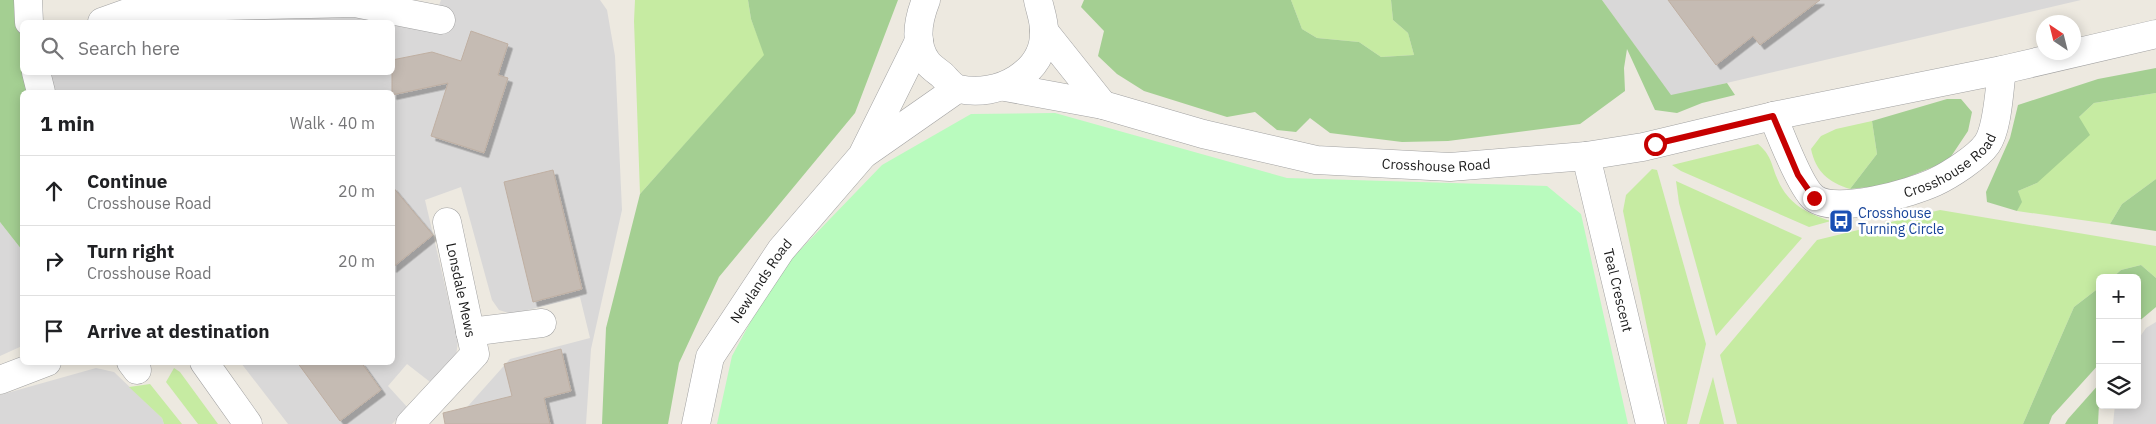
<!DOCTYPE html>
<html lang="en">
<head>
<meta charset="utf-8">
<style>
  body { margin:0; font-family:"IBM Plex Sans",sans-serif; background:#f2f2f2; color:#202124 }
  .controls { position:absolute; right:15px; bottom:15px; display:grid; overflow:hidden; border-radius:8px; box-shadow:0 2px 12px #0003 }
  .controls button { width:45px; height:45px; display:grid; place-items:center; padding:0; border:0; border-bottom:1px solid #e0e0e0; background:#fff; color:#202124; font:25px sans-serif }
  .compass { position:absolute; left:2036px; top:15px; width:45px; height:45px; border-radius:50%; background:#fff; box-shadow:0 2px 12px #0003; rotate:325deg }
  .stop { position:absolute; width:15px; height:15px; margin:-11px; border:4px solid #c60000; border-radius:50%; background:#fff }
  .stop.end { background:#c60000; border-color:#fff; box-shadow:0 1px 5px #0008 }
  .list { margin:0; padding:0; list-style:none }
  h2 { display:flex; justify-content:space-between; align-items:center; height:65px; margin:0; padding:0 20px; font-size:21px }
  h2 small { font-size:16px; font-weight:400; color:#757577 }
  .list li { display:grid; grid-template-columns:32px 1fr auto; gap:15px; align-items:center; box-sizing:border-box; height:70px; padding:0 20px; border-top:1px solid #e0e0e0 }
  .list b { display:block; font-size:19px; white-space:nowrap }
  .list p { margin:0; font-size:16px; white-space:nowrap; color:#757577 }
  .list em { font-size:16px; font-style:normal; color:#757577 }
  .icon { flex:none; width:28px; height:28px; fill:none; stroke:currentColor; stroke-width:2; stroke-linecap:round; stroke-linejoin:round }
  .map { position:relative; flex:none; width:2156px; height:424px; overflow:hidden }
  .search { position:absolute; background:#fff; box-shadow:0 2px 12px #0003; left:20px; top:20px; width:375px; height:55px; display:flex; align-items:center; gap:12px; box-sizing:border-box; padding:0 18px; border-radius:8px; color:#757577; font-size:19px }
  .panel { position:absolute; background:#fff; box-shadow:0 2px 12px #0003; left:20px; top:90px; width:375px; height:275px; border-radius:8px }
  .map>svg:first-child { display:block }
  .residential { fill:#d9d8d8 }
  .grass { fill:#c6eba2 }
  .forest { fill:#a4cf92 }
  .park { fill:#b9fbbe }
  .building { fill:#c5bbb3; stroke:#bfafa2; filter:url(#shadow) }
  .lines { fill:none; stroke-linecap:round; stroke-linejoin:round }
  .minor-casing { stroke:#a2a2a2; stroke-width:29 }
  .minor { stroke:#fff; stroke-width:28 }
  .route { stroke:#c60000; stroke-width:6 }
  .labels { text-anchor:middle; stroke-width:5; stroke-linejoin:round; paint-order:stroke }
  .street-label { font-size:14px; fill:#1b1b1b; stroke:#fff }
  .transit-label { font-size:14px; fill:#164399; stroke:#fff; text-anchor:start }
</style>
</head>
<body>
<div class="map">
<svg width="2156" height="424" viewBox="0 0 2156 424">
  <defs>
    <filter id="shadow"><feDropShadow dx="4.5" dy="4.5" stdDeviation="0" flood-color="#0004"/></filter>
  </defs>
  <rect width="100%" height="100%" fill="#ede9e0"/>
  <!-- residential -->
  <g class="residential">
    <polygon points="441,0 600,0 607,10 615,56 622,210 591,349 586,424 452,424 510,359 590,338 580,297 512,314 499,310 492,300 461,187 425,200 458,341 456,356 434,385 407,364 388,386 408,408 392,424 288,424 241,363 392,362 392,92 55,92 49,73 392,72 392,22 148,22 358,9 432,25"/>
    <polygon points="1602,0 2081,0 1671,96"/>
    <polygon points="0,222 22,250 22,346 0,356"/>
    <polygon points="2156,322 2156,424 2113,424 2115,405 2137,405 2137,341 2146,328"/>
    <polygon points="96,368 114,372 162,418 164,424 0,424 0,395"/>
  </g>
  <!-- grass -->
  <g class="grass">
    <polygon points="635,0 748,0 751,19 765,55 640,194 634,21"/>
    <polygon points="1291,0 1391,0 1393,20 1408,33 1414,55 1381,57 1359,42 1317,38 1302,29"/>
    <polygon points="2156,93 2156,179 2122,204 2110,224 2017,211 2021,202 2018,191 2037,183 2079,117 2094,103"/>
    <path d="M1872 121 1877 154 1850 189C1828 182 1816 172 1811 149L1821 136 1836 129Z"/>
    <path d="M1758 144C1771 155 1771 163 1777 178 1787 203 1806 213 1831 221L1809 227 1681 171 1672 165Z"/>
    <polygon points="1652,169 1657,170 1706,344 1687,424 1667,424 1623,211 1626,195"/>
    <polygon points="1676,181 1802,238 1716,336 1679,203"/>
    <polygon points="1940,210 2156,246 2156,278 2141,265 2121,270 2112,278 2100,278 2100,287 2074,307 2023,424 1737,424 1720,355 1817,240"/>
    <polygon points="174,368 180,372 218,424 198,424 166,382"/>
    <polygon points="1713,377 1724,424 1699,424"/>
    <polygon points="150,384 182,424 164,424 162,418 129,387"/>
  </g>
  <!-- forest -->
  <g class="forest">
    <polygon points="0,0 28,0 22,22 22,72 36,73 41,92 22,92 22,250 0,222"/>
    <polygon points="748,0 898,0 855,113 719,277 679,363 668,424 602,424 606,328 640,194 764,55 751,19"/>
    <polygon points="1084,0 1291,0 1302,29 1317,38 1359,42 1381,57 1414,55 1408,33 1393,20 1391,0 1602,0 1671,95 1727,83 1735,95 1702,103 1677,113 1655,110 1627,49 1624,68 1625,91 1580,124 1448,141 1402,142 1330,133 1310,118 1296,132 1277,130 1255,112 1227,117 1144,91 1117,74 1098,56 1104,31 1081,7"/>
    <polygon points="2156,68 2156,93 2094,103 2079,117 2090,135 2037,183 2018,191 2022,202 2017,211 1987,202 1986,192 2010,138 2018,105 2098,79"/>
    <polygon points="1947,99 1961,99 1972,112 1968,131 1948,161 1888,185 1850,189 1877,154 1872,121"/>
    <polygon points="2156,179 2156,231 2110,224 2122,204"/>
    <polygon points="2141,265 2156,278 2156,307 2137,323 2137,278 2112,278 2121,270"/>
    <polygon points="2100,287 2100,363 2052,416 2049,424 2023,424 2074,307"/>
    <polygon points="2100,383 2098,424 2065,424 2068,419"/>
  </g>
  <!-- park -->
  <polygon class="park" points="1055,113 1287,178 1547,186 1581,214 1628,424 717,424 732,356 776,275 882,165 971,114"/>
  <!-- building -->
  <g class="building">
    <polygon points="1668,0 1820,0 1760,45 1753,36 1716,65"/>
    <polygon points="471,31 508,44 498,75 508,78 484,153 431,136 448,83 392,95 392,60 432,52 461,61"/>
    <polygon points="553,170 582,289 533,302 504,182"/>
    <polygon points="392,186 433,235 392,268"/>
    <polygon points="561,349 571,391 544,398 550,424 445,424 443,413 512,396 504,364"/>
    <polygon points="297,362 361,362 381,390 340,421"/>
  </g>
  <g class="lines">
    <!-- minor casing -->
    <g class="minor-casing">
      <g id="minor">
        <polyline points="28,0 29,22"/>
        <path d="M926 0C918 20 914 44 927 62 931 67 937 71 942 75 947 80 953 88 959 89 997 98 1046 73 1044 30 1044 20 1040 10 1038 0"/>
        <polyline points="102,22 141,8 355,3 441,20"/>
        <polyline points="1044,31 1103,105"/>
        <polyline points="36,72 41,92"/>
        <path id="s1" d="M1005 87 1103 105 1203 134 1316 160 1450 167 1586 156 1643 147 1773 116 2002 70 2156 34"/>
        <path id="s2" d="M1773 116C1780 134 1801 188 1814 198 1836 215 1911 193 1935 182 1950 175 1978 157 1987 144 1998 128 1999 90 2002 70"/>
        <polyline points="864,154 957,89"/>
        <path id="s3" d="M1586 156 1650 424"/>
        <polyline points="470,332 542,323"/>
        <polyline points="131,362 137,370"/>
        <polyline points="204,362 248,424"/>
        <polyline points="0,380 47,362"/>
        <polyline points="410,424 475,354 447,222"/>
        <path id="s4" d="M696 424 710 357 781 250 862 156 919 41"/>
      </g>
    </g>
    <!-- minor -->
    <use href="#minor" class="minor"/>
  </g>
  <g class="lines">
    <!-- route -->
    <polyline class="route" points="1655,144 1773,116 1798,175 1814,198"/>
  </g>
  <!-- icons -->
  <defs>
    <g id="bus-square" transform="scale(1.25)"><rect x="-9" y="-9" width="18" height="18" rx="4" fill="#1a4fb4" stroke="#fff"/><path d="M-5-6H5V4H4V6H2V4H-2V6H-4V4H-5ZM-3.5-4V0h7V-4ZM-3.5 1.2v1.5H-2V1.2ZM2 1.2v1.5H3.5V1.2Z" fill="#fff"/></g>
  </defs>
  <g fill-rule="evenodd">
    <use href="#bus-square" x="1841" y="221"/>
  </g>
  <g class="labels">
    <!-- street labels -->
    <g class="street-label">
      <text dy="5" stroke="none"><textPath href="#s2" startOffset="239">Crosshouse Road</textPath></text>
      <text dy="5" stroke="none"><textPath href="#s1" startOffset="440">Crosshouse Road</textPath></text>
      <text dy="5" stroke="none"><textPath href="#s4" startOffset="160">Newlands Road</textPath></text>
      <text transform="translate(461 290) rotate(78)" y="5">Lonsdale Mews</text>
      <text dy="5" stroke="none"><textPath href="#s3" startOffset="138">Teal Crescent</textPath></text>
    </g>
    <!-- transit labels -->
    <g class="transit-label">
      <text x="1858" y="218">Crosshouse<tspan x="1858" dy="16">Turning Circle</tspan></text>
    </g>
  </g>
</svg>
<div class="controls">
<button>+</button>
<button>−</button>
<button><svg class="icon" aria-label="layers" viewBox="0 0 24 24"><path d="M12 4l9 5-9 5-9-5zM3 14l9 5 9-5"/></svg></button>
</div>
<svg class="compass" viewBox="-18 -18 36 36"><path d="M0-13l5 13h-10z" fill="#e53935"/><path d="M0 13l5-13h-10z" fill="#757577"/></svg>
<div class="stop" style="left:1655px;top:144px"></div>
<div class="stop end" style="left:1814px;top:198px"></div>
<div class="search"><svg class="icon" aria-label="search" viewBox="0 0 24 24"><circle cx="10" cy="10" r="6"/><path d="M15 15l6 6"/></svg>Search here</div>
<section class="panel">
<h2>1 min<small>Walk · 40 m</small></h2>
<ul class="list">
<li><svg class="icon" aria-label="ahead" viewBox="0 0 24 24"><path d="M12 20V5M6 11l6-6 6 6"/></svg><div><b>Continue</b><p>Crosshouse Road</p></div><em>20 m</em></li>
<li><svg class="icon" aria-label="right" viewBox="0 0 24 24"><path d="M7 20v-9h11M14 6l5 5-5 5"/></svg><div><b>Turn right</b><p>Crosshouse Road</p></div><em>20 m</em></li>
<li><svg class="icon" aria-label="arrive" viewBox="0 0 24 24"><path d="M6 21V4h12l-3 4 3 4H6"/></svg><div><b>Arrive at destination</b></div></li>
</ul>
</section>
</div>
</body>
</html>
